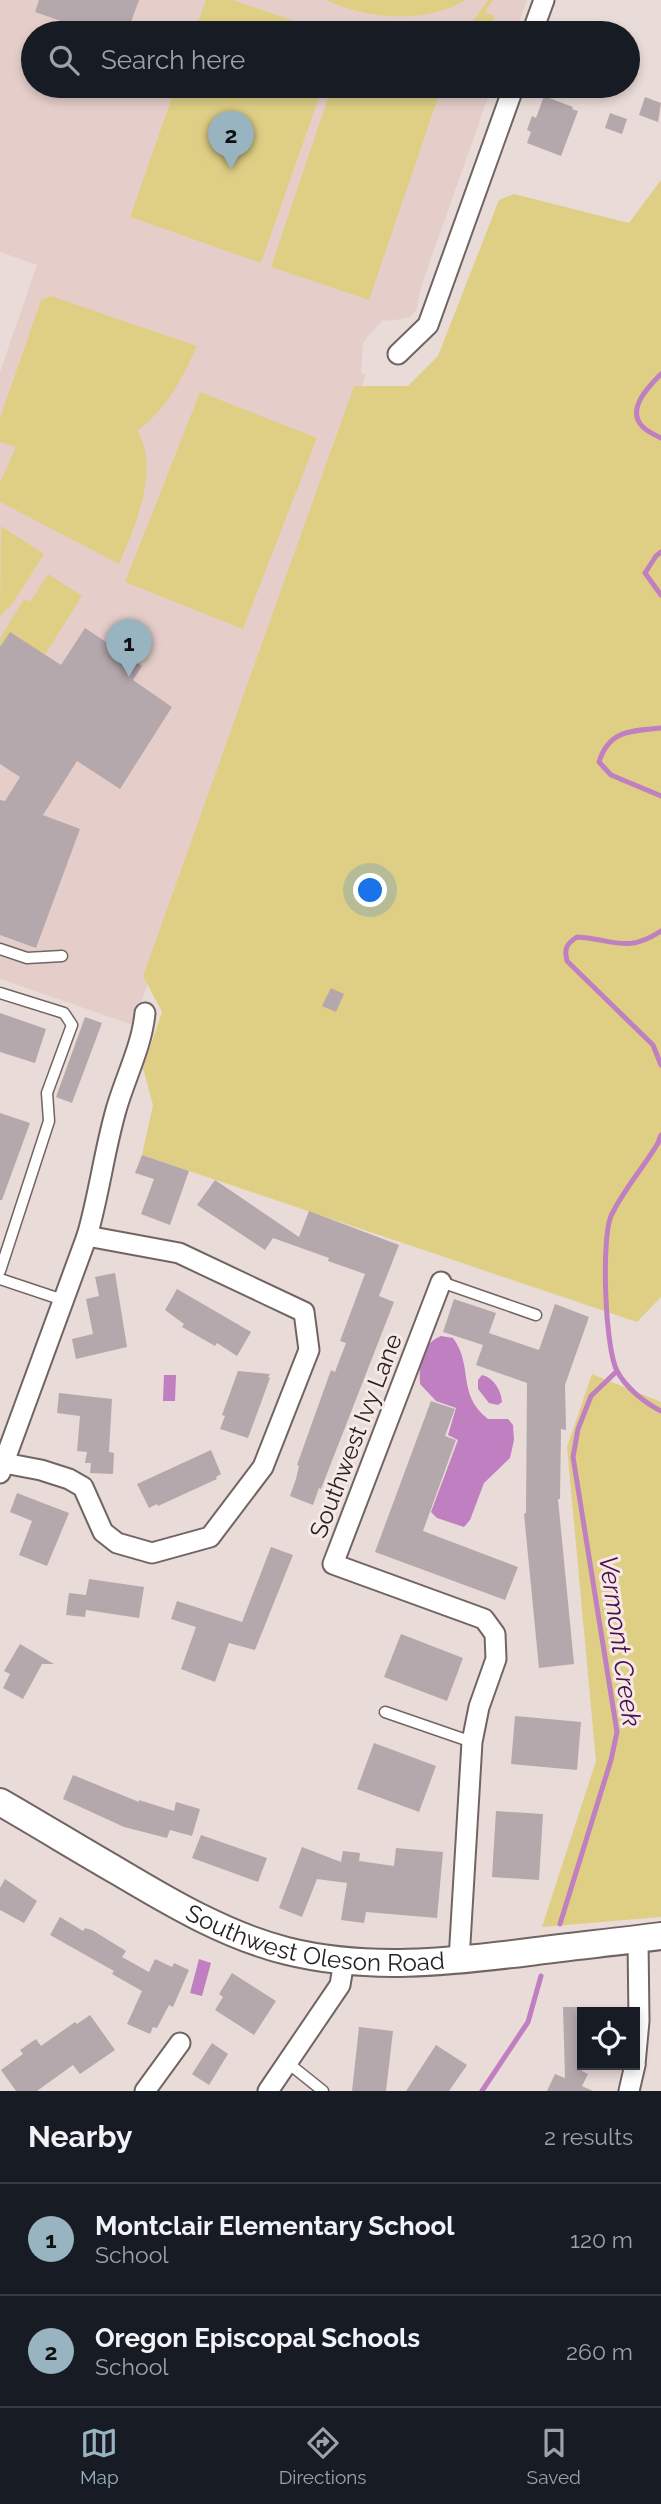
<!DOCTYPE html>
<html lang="en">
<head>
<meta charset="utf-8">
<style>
  body { margin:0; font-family:Raleway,sans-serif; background:#242831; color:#f1f3f6 }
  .controls { position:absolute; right:21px; bottom:21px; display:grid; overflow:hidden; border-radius:0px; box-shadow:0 4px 10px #0003 }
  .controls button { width:63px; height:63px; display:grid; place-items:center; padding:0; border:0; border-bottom:2px solid #363941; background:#171b24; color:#f1f3f6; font:35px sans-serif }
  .you { position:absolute; left:371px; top:891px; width:24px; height:24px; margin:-18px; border:5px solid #fff; border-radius:50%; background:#1a73e8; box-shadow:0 0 0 10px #1a73e833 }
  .badge { display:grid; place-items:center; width:46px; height:46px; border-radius:50%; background:#98b4c0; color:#111; font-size:23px; font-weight:700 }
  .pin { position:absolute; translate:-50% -58px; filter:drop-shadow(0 2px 4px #0008) }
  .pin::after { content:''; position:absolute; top:37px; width:24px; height:21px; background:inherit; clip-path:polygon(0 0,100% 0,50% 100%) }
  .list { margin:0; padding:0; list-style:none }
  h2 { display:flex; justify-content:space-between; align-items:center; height:91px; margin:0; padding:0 28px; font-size:30px }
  h2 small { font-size:23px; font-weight:400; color:#9ea1a6 }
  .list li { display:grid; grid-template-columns:46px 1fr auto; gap:21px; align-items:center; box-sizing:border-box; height:112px; padding:0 28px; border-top:2px solid #363941 }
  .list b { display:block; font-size:26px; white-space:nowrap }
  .list p { margin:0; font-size:23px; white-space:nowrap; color:#9ea1a6 }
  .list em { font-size:23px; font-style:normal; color:#9ea1a6 }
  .icon { flex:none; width:38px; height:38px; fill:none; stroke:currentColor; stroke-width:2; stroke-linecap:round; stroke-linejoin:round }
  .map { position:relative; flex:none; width:661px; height:2091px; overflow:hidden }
  .search { position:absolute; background:#171b24; box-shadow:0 4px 10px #0003; left:21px; right:21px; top:21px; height:77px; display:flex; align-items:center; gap:18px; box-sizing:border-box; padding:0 24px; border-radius:38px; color:#9ea1a6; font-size:26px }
  .sheet { height:315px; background:#171b24 }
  nav { display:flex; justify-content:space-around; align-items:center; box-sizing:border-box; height:98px; border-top:2px solid #363941; background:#171b24; font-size:19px; color:#9ea1a6 }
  nav a { display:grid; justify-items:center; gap:4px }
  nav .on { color:#98b4c0 }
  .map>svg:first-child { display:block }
  .built { fill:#e5ceca }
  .green { fill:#dfcf85 }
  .water { fill:#c07fc0 }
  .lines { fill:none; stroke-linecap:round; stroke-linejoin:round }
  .stream { stroke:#c07fc0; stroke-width:5 }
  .building { fill:#b5a8ac }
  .service-casing { stroke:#716563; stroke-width:13 }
  .minor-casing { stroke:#716563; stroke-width:23 }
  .secondary-casing { stroke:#716563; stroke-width:30 }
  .service { stroke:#fff; stroke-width:10 }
  .minor { stroke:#fff; stroke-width:19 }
  .secondary { stroke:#fff; stroke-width:26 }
  .labels { text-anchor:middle; stroke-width:6; stroke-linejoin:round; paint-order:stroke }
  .street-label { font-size:24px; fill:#262120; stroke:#f6e8e5 }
  .water-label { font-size:26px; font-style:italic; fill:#4c104e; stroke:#f6e8e5 }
</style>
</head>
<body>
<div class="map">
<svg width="661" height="2091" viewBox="0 0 661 2091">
  <rect width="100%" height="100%" fill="#e9dbd8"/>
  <!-- built -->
  <polygon class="built" points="0,0 527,0 515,33 33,33 33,86 492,86 421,287 417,309 411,316 403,319 382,321 368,336 363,344 361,373 366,375 133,1025 0,979 0,372 37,265 0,252"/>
  <!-- green -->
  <g class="green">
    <polygon points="206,0 233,0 329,33 194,33"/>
    <path d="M326 0H466C426 24 368 20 326 0Z"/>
    <polygon points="488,0 493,0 485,12 495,16 488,33 460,33 467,23 470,25"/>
    <polygon points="176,86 323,86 261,263 130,217"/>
    <polygon points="332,86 442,86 369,300 271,267"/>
    <polygon points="661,180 661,1297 637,1322 142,1155 153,1105 143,1068 162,1012 143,976 354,386 408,386 438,356 499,200 514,194 629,223"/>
    <path d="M51 296 197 346C182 379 167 409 137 431 161 468 135 527 119 564L0 502V482L16 447 0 442V418L41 300Z"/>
    <polygon points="200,392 317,438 243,629 125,582"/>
    <polygon points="1,526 44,554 9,609 7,608 0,617"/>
    <polygon points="48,574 82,596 34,672 0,650 0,638 24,599 30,602"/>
    <polygon points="592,1374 661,1402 661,1917 542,1927 596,1761 567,1447"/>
  </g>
  <!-- water -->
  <g class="water">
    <path d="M441 1336 453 1338C474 1366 456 1394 488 1419H508L513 1425 514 1440 510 1458 484 1483 470 1520 464 1527 437 1518 431 1512 458 1440 448 1435 456 1408 436 1401 420 1384C419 1364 420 1345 441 1336Z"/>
    <polygon points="164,1375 176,1375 175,1401 163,1401"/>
    <path d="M482 1375C494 1378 501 1390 502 1402L498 1405 489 1403 478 1389V1380Z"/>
    <polygon points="199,1959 211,1963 202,1996 190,1993"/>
  </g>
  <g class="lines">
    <!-- stream -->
    <g class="stream">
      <path d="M661 374C649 386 626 409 642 426 646 431 655 435 661 438"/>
      <polyline points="661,552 656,556 645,573 661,595"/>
      <path d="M661 728C631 731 609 730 599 762L611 775 661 796"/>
      <path d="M661 931C626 954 614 939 577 937 566 944 564 949 567 961L653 1045 661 1065"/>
      <path d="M661 1135 658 1143C644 1167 623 1190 611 1216 601 1240 605 1348 617 1371 626 1388 645 1403 661 1411"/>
      <polyline points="560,1924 611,1760 617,1732 573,1457 578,1429 591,1396 617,1371"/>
      <polyline points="482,2091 528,2022 541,1976"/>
    </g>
  </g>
  <!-- building -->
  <g class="building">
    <polygon points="39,0 139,0 127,33 64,33 67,23 35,12"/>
    <polygon points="544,96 573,107 572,109 578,111 561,156 527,143 531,132 527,130 532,116 536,118"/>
    <polygon points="645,97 661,103 658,122 639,115"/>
    <polygon points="610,113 627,119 622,134 605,128"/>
    <polygon points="85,628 142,666 133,680 172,707 120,789 77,761 43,815 80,829 36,948 0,935 0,800 5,801 20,777 0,764 0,647 10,632 61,665"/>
    <polygon points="331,988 344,994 336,1012 322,1006"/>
    <polygon points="0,1013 46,1029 35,1063 0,1052"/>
    <polygon points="85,1017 102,1023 72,1103 56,1097"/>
    <polygon points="0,1113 30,1123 2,1200 0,1200"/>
    <polygon points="142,1155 189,1171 170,1225 141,1214 154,1179 135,1173"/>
    <polygon points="215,1180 299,1237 309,1211 399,1245 379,1296 394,1302 321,1489 319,1488 313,1505 290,1496 296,1479 299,1466 297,1465 331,1370 335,1372 346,1343 340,1341 365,1274 328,1261 329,1258 273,1238 265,1250 197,1205"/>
    <polygon points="115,1273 127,1347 76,1359 72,1339 93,1334 86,1299 99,1296 95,1277"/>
    <polygon points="177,1289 251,1332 237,1356 217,1343 215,1346 182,1327 184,1324 165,1310"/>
    <polygon points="454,1299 496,1313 489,1333 539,1350 555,1304 589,1317 565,1385 566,1430 561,1429 560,1499 558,1499 574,1664 539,1668 524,1514 526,1513 527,1383 476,1365 483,1345 443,1332"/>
    <polygon points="238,1371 270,1374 268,1377 270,1378 248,1438 220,1429 225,1416 222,1415"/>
    <polygon points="59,1393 112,1399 109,1452 114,1453 113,1474 90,1473 91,1463 85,1463 87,1452 77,1451 80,1416 57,1413"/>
    <polygon points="431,1401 455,1409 445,1436 456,1440 423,1531 518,1567 505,1600 375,1552"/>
    <polygon points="211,1450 221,1474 216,1477 217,1479 158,1506 157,1504 149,1508 137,1484"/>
    <polygon points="17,1493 69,1513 47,1566 19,1555 32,1521 10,1512"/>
    <polygon points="271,1547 293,1555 255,1650 229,1643 215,1682 181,1669 196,1627 171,1619 177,1601 242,1622"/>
    <polygon points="89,1579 144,1587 139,1618 86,1610 85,1617 66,1615 69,1593 86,1595"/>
    <polygon points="401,1634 463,1658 447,1701 384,1677"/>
    <polygon points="20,1644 54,1664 42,1664 23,1699 3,1688 10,1674 4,1671"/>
    <polygon points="515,1716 581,1722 577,1770 511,1764"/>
    <polygon points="374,1743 436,1766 419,1812 357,1789"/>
    <polygon points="73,1775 139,1802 139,1800 174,1811 176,1802 200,1809 192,1836 170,1830 167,1838 124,1827 63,1799"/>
    <polygon points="496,1811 543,1814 539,1880 492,1877"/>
    <polygon points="201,1835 267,1858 258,1882 192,1858"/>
    <polygon points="302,1847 341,1862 343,1851 360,1853 359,1861 394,1866 396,1848 443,1852 437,1918 366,1912 364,1923 341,1920 347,1883 317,1879 302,1917 279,1908"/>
    <polygon points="5,1879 37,1901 24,1923 0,1910 0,1888"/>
    <polygon points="60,1917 83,1931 85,1928 92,1930 126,1951 122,1957 149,1972 155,1959 172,1967 174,1963 189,1970 173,2007 169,2005 157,2028 153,2027 150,2034 127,2024 142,1991 112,1974 114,1971 50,1935"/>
    <polygon points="232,1973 276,2001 254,2035 215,2010 223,1997 219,1994"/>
    <polygon points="563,2007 582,2007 582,2071 588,2074 582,2086 593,2091 547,2091 555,2074 565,2078"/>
    <polygon points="90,2015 115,2050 80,2074 73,2065 37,2091 16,2091 1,2070 23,2054 20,2050 36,2039 41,2046 75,2022 77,2024"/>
    <polygon points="359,2027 393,2031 386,2091 352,2091"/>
    <polygon points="212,2043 228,2054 209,2085 192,2074"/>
    <polygon points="436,2045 467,2065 449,2091 406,2091"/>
  </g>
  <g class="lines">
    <!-- service casing -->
    <g class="service-casing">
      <g id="service">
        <polyline points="0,949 27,958 62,956"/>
        <polyline points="0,993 64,1013 72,1025 47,1093 49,1121 0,1271"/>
        <polyline points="0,1279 63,1300"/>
        <polyline points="441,1282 536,1315"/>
        <polyline points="385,1712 472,1742"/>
        <polyline points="288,2063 323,2091"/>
      </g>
    </g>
    <!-- minor casing -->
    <g class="minor-casing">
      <g id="minor">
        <polyline points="532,33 544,0"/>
        <polyline points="398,354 428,325 514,86"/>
        <polyline points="441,1282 333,1564 484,1619 495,1634 496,1659 479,1707 472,1742 459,1960"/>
        <polyline points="4,1463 41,1470 69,1479 83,1487 103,1532 117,1543 152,1553 210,1537 263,1467 309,1350 304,1312 179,1253 87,1236"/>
        <path d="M0 1473 87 1236C99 1195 104 1152 116 1110 125 1078 142 1046 145 1013"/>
        <polyline points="635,2064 639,2021 638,1939"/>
        <polyline points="145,2091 180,2043"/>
        <polyline points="268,2091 340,1985 344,1961"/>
        <polyline points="629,2091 635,2065"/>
      </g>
    </g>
    <!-- secondary casing -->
    <g class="secondary-casing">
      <g id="secondary">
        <path id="s1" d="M0 1802C40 1825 79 1849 119 1872 171 1903 227 1936 287 1951 368 1971 448 1962 529 1952 573 1946 617 1942 661 1936"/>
      </g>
    </g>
    <!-- service -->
    <use href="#service" class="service"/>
    <!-- minor -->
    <use href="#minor" class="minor"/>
    <!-- secondary -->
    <use href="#secondary" class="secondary"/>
  </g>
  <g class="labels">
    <!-- street labels -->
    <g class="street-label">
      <text transform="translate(356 1436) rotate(-69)" y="8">Southwest Ivy Lane</text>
      <text dy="8" stroke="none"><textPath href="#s1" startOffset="350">Southwest Oleson Road</textPath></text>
    </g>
    <!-- water labels -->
    <g class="water-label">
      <text transform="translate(620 1641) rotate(82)" y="9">Vermont Creek</text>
    </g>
  </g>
</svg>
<div class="controls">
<button><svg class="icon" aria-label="locate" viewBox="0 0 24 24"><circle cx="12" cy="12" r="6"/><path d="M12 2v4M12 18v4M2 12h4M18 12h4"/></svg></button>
</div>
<div class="you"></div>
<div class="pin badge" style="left:129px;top:677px">1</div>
<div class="pin badge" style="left:231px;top:169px">2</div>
<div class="search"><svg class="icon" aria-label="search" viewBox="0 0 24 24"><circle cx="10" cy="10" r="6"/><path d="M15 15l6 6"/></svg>Search here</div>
</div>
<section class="sheet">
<h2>Nearby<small>2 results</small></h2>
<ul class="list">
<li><span class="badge">1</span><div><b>Montclair Elementary School</b><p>School</p></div><em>120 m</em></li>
<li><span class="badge">2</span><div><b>Oregon Episcopal Schools</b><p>School</p></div><em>260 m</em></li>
</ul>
</section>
<nav>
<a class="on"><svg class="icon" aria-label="map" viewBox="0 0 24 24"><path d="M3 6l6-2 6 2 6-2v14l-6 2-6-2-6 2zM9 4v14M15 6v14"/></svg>Map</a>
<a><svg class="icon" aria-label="directions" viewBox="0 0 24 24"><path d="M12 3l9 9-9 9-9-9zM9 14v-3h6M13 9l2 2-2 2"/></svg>Directions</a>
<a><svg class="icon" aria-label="saved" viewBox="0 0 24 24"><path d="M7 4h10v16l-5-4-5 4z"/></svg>Saved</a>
</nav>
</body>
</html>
